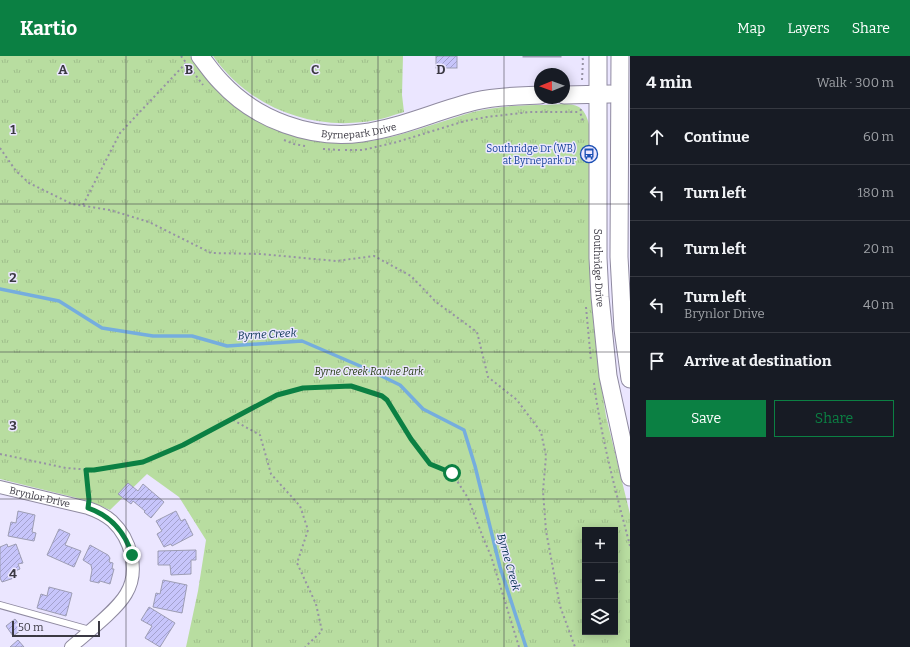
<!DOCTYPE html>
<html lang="en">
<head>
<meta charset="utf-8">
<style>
  body { margin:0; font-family:Bitter,serif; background:#20242c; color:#f1f3f6 }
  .controls { position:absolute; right:12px; bottom:12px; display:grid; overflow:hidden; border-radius:0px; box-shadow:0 2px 10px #0003 }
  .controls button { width:36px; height:36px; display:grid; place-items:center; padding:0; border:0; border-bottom:1px solid #363941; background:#171b24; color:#f1f3f6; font:20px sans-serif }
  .compass { position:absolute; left:534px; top:12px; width:36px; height:36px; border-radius:50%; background:#171b24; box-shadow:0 2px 10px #0003; rotate:269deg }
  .scale { position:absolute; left:12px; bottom:10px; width:88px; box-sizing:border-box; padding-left:4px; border:2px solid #3b3943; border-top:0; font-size:11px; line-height:14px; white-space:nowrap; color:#3b3943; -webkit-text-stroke:3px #ebe6ff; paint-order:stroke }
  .stop { position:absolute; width:12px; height:12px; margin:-9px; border:3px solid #0b8043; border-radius:50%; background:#fff }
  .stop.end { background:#0b8043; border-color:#fff; box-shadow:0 1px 4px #0008 }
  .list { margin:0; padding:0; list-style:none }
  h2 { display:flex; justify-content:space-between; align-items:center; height:52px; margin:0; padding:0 16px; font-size:17px }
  h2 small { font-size:13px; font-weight:400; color:#9ea1a6 }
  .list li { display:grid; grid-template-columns:26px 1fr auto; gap:12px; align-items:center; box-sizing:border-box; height:56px; padding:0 16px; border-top:1px solid #363941 }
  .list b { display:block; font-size:15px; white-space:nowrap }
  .list p { margin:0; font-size:13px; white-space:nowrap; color:#9ea1a6 }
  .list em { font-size:13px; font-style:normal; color:#9ea1a6 }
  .actions { display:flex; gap:8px; padding:12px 16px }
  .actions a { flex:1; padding:9px 0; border:1px solid #0b8043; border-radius:0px; text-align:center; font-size:14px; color:#0b8043 }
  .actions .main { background:#0b8043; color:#fff }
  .icon { flex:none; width:22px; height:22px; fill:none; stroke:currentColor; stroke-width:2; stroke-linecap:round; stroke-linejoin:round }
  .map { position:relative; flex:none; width:630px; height:591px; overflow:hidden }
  header { display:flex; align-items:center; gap:24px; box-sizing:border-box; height:56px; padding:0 20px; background:#0b8043; color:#fff }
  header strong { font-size:19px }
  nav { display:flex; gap:22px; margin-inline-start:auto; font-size:14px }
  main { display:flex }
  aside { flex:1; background:#171b24 }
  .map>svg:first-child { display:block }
  .park { fill:url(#park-tufts); fill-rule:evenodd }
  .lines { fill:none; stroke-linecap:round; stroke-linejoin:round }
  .stream { stroke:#75adde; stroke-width:3.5 }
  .building { fill:url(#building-hatch); stroke:#9d9db4 }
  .lane-casing { stroke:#8f8aa0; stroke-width:8 }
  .street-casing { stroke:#8f8aa0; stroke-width:14 }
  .secondary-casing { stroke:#8f8aa0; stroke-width:19 }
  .path { stroke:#9692a4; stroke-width:2; stroke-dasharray:2 3; stroke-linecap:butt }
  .lane { stroke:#fff; stroke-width:6 }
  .street { stroke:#fff; stroke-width:12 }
  .secondary { stroke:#fff; stroke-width:17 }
  .route { stroke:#0b8043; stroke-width:5 }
  .grid { fill:none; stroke:#3b3943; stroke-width:1; stroke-opacity:0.55 }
  .labels { text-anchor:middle; stroke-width:3; stroke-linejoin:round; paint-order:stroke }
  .street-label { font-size:10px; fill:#3b3943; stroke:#ebe6ff }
  .transit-label { font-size:10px; fill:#164399; stroke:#ebe6ff; text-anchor:end }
  .park-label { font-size:10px; font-style:italic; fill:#243b10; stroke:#ebe6ff }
  .water-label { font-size:11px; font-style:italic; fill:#002c4c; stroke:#ebe6ff }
  .grid-label { font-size:13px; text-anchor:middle; font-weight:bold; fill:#3b3943; stroke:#ebe6ff; stroke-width:3; stroke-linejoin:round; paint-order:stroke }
</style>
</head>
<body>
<header>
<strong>Kartio</strong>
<nav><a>Map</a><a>Layers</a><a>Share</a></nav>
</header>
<main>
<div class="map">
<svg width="630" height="591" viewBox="0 0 630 591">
  <defs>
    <pattern id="park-tufts" width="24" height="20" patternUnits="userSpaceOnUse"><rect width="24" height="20" fill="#b8dda0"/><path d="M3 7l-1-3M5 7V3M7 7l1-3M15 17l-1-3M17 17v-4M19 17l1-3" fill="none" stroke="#9fbe8b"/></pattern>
    <pattern id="building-hatch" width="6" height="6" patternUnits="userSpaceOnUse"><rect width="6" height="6" fill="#c7c5fb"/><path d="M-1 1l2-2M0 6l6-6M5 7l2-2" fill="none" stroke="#a3a1cd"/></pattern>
  </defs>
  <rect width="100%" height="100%" fill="#ebe6ff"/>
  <!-- park -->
  <g class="park">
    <path d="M0 0H190C223 51 268 80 329 86 378 92 427 69 473 56 497 50 521 49 546 49 556 49 569 46 579 51 586 56 588 64 590 72L591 232 593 262 598 308 606 360 630 458V591H186L198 535 206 484 179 441 147 418 110 454 89 445 0 423ZM585 474H615V576H585Z"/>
    <path d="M213 0H403L402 39 404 56C391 60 377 65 363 66 304 73 247 48 213 0Z"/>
  </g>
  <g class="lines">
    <!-- stream -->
    <polyline class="stream" points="0,233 59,245 102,272 153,280 192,280 227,290 302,285 367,313 400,329 423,353 464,374 475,410 500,511 526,591"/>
  </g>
  <!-- building -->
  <g class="building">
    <rect x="436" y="0" width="21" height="12"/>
    <rect x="523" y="0" width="38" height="1"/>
    <polygon points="128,427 138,435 143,428 164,446 151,462 144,456 145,455 133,445 131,448 118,438"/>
    <polygon points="18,455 35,459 32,476 36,477 34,485 8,480 11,466 16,467"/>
    <polygon points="176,455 181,465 185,463 193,479 172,490 171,488 164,491 157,478 162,475 156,465"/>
    <polygon points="59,473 70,478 65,489 81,495 74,511 47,499"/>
    <polygon points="7,488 8,491 16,488 23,507 18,508 20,513 15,515 17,521 2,526 0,522 0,491"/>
    <polygon points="90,489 108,499 110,502 109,506 113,507 112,513 114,513 110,528 100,525 99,527 90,525 92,514 91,509 83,504"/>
    <polygon points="196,494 196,504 191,504 191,518 171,519 170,509 158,509 158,495"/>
    <polygon points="163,524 187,529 182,557 153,551 156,537 160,538"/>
    <polygon points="49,531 72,537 66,560 37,552 41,538 47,540"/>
    <polygon points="149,551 175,567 160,591 145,582 152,570 141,564"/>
    <polygon points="15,563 23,573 13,580 6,570"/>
    <polygon points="18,584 24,591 10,591"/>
  </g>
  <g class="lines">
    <!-- lane casing -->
    <g class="lane-casing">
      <polyline id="lane" points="0,549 90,574"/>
    </g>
    <!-- street casing -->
    <g class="street-casing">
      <g id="street">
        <path id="s1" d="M0 431 88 452C97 455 105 459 112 465 131 483 140 515 126 538 116 555 87 577 71 591"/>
      </g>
    </g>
    <!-- secondary casing -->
    <g class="secondary-casing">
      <g id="secondary">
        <path id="s2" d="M200 0C207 9 213 18 221 26 256 64 311 84 362 77 401 72 438 54 476 45 497 40 519 40 540 39"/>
        <path id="s3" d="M598 0V202L600 241 608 320 630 421"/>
        <polyline points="620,0 619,201 623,273 630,323"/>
        <polyline points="564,39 610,38"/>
      </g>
    </g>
    <!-- path -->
    <g class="path">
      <polyline points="181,0 203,29"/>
      <polyline points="582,24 583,4 582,0"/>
      <polyline points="581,53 580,56 583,65"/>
      <polyline points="284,84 294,88 305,90"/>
      <polyline points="0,92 16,115 29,127 72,148 110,154 149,166 211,197 261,198 336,205 374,200 411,220 436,246 477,276 488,321 517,344 541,376 546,400 543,435 546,475 560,550 575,591"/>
      <polyline points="323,93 340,94"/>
      <polyline points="345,94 363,94 397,86 465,65 487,61 530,56 580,56"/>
      <polyline points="83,149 120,77 186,7"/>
      <polyline points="586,251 591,305"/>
      <path d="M594 327C601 382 616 436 630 490"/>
      <polyline points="233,364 260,379 271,418 300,450 308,474 297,507 316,548 322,575 305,591"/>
      <polyline points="0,398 66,412 94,414 143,406 183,389 277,339 303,332 351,330 382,340 387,344 411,383 430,407 452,417 468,442 484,484 491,500 519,591"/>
      <polyline points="87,414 89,440"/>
    </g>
    <!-- lane -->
    <use href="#lane" class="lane"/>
    <!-- street -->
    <use href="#street" class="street"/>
    <!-- secondary -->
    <use href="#secondary" class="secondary"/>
  </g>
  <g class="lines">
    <!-- route -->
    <path class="route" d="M132 499C125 476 111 460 88 452L89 444 86 414H94L143 406 183 389 277 339 303 332 351 330 382 340 387 344 411 383 430 408 452 417"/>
  </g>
  <!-- grid -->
  <path class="grid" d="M126 0V591M252 0V591M378 0V591M504 0V591M0 148H630M0 296H630M0 443H630"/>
  <!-- icons -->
  <defs>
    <g id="bus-ring" transform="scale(0.9)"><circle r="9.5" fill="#ebe6ff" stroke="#1a4fb4" stroke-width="1.5"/><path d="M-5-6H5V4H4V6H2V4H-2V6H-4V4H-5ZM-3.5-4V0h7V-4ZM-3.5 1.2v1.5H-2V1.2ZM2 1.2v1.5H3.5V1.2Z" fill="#1a4fb4"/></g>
  </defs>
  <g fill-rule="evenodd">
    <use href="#bus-ring" x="589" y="98"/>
  </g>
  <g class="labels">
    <!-- street labels -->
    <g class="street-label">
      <text dy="4" stroke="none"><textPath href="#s2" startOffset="186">Byrnepark Drive</textPath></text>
      <text dy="4" stroke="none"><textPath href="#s3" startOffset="212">Southridge Drive</textPath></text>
      <text dy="4" stroke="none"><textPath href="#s1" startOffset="41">Brynlor Drive</textPath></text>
    </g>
    <!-- transit labels -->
    <g class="transit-label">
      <text x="576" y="96">Southridge Dr (WB)<tspan x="576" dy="12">at Byrnepark Dr</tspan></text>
    </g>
    <!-- park labels -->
    <g class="park-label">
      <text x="369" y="319">Byrne Creek Ravine Park</text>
    </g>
    <!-- water labels -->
    <g class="water-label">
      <text transform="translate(267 278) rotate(-3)" y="4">Byrne Creek</text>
      <text transform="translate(509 506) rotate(74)" y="4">Byrne Creek</text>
    </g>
  </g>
  <g class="grid-label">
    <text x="63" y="18">A</text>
    <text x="189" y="18">B</text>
    <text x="315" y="18">C</text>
    <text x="441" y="18">D</text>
    <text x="13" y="78">1</text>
    <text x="13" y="226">2</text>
    <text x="13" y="374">3</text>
    <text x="13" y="522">4</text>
  </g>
</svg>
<div class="controls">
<button>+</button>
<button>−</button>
<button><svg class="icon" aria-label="layers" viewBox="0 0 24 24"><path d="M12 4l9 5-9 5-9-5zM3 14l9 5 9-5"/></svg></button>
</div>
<svg class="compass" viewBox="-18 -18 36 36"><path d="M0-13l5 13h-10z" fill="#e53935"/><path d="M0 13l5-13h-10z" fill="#9ea1a6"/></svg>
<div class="scale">50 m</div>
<div class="stop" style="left:452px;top:417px"></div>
<div class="stop end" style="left:132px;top:499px"></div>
</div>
<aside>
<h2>4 min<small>Walk · 300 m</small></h2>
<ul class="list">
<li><svg class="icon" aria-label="ahead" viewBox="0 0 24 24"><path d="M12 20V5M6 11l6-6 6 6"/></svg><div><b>Continue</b></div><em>60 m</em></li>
<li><svg class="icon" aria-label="left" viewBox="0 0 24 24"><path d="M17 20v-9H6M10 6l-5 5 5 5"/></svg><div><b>Turn left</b></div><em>180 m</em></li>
<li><svg class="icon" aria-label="left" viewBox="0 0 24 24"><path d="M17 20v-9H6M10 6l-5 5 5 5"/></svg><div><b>Turn left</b></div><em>20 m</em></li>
<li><svg class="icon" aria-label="left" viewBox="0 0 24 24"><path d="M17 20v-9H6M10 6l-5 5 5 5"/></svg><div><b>Turn left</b><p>Brynlor Drive</p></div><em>40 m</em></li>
<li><svg class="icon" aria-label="arrive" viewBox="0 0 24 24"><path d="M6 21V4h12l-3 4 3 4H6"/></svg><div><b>Arrive at destination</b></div></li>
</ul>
<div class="actions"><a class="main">Save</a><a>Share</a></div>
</aside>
</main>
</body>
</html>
